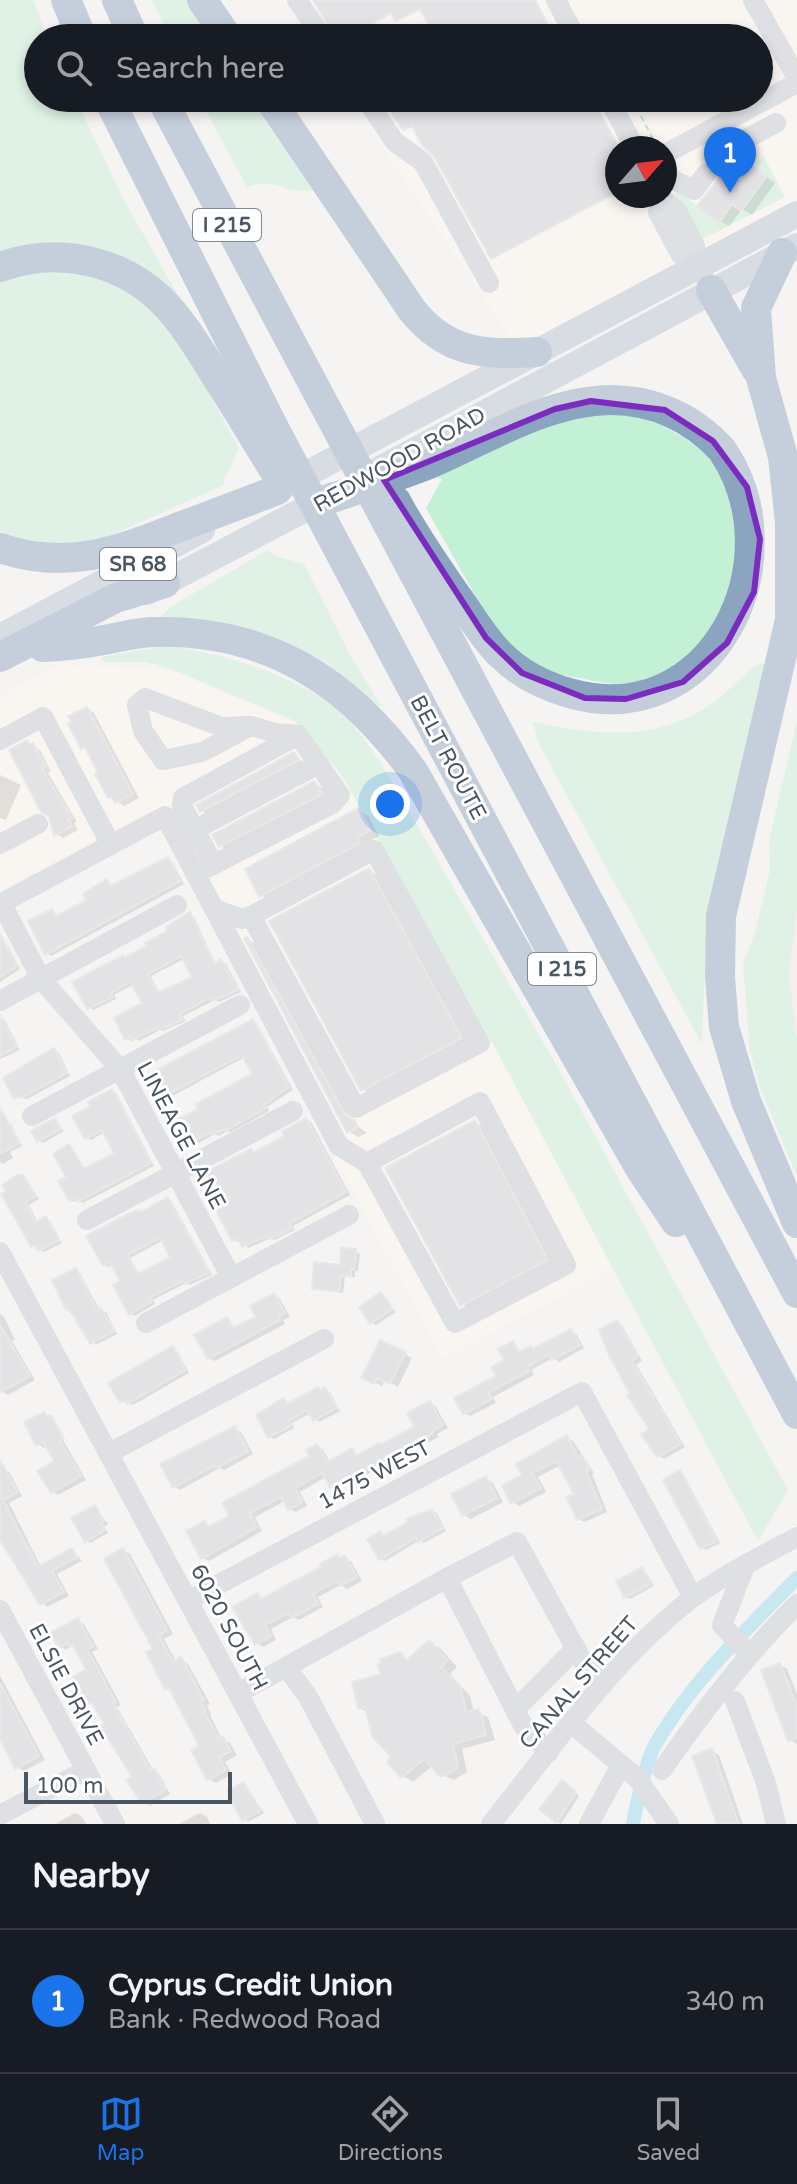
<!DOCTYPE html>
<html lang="en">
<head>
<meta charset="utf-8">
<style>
  body { margin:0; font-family:"Varela Round",sans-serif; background:#20242c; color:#f1f3f6 }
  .compass { position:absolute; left:605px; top:136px; width:72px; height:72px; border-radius:50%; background:#171b24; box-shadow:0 4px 12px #0003; rotate:62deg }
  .scale { position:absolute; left:24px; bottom:20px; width:208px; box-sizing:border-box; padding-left:8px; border:4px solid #4a5661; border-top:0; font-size:22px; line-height:28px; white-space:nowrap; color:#4a5661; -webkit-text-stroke:6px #fff; paint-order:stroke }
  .you { position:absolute; left:390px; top:804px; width:28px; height:28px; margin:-20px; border:6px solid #fff; border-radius:50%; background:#1a73e8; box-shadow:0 0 0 12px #1a73e833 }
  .badge { display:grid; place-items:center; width:52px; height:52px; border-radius:50%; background:#1a73e8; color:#fff; font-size:26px; font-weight:700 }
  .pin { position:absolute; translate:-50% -66px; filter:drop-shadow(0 2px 4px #0008) }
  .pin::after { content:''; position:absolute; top:42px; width:28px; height:24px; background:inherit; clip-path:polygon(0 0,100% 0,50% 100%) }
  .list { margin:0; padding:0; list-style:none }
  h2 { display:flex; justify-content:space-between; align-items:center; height:104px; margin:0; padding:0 32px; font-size:34px }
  h2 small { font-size:26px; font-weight:400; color:#9ea1a6 }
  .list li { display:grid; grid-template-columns:52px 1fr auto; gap:24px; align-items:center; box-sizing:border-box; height:144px; padding:0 32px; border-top:2px solid #363941 }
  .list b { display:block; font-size:30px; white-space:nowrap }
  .list p { margin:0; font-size:26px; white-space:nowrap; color:#9ea1a6 }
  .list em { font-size:26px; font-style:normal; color:#9ea1a6 }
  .icon { flex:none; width:44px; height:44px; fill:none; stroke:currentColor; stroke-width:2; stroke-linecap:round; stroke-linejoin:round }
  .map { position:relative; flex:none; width:797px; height:1824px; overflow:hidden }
  .search { position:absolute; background:#171b24; box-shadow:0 4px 12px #0003; left:24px; right:24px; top:24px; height:88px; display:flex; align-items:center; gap:20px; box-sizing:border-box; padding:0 28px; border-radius:44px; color:#9ea1a6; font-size:30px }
  .sheet { height:248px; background:#171b24 }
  nav { display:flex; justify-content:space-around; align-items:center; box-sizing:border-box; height:112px; border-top:2px solid #363941; background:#171b24; font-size:22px; color:#9ea1a6 }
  nav a { display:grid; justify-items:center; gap:4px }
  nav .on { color:#1a73e8 }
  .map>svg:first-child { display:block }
  .commercial { fill:#fdf9ef; fill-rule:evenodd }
  .medical { fill:#fce8e6 }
  .green { fill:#c3f1d5 }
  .shadow { fill:#0003; fill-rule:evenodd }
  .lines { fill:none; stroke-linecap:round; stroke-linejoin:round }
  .canal { stroke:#90daee; stroke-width:14 }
  .building { fill:#cdcfd5; stroke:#d7d9de; stroke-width:2; fill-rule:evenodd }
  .path { stroke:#7ad0a6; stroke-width:2; stroke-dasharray:6 4; stroke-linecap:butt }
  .minor { stroke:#c1cad2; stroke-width:20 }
  .major { stroke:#b3c2d1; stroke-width:26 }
  .highway { stroke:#8ba5c1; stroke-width:30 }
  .marked { fill:none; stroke:#7b2cbf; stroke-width:6; stroke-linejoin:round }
  .labels { text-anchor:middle; stroke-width:6; stroke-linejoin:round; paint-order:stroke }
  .shield { fill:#fff; stroke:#808990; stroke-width:2 }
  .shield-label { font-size:20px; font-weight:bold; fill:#4a5661 }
  .street-label { font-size:22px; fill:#4a5661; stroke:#fff }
</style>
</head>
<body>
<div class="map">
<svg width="797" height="1824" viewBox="0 0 797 1824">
  <rect width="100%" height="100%" fill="#f5f3f3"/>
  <!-- commercial -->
  <g class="commercial">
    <path d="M284 0H797V199L540 336 529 341 512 340 350 98H759V38H309ZM617 148H665V196H617Z"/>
    <polygon points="65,661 69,661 73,668 79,665 170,670 290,721 316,744 354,794 498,1053 613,1269 443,1359 149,811 0,890 0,696"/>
  </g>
  <!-- medical -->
  <polygon class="medical" points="797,909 797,1039 789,975"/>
  <!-- green -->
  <g class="green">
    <polygon points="0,0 33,0 48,38 38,38 38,98 75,98 125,202 188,313 152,279 0,258"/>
    <polygon points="152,0 193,0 218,38 170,38"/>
    <path d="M199 98H258L320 189C286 198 280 176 247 187Z"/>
    <polygon points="763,155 785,197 701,240 675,194 680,193 719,222 732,204 741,210 766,177 754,167"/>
    <path d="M38 270C57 271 81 270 99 277 173 303 203 385 239 448L223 482 224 485 105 538 57 547 0 536V281Z"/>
    <path d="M591 413 638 417 663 426 686 439 708 456 726 481 742 526 722 625 676 668 632 683 612 684 557 674 537 666 499 638 426 508 442 479 433 476C480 454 538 421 590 417Z"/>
    <polygon points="268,550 275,556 304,564 350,655 382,707 374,704 325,662 271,637 159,618 172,606"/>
    <path d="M154 643C219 653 305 674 351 723 362 735 371 750 381 763L557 1066 788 1490 758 1541 498 1053 341 774 295 721 171 669 146 662H104L101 657 153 648Z"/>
    <path d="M761 663 769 665 706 941 702 1044 538 742 533 722C596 735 657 743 713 703 730 691 743 673 761 663Z"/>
    <polygon points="797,721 797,909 789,975 797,1040 797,1176 761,1090 750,1052 743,965 755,933 770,870 769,841"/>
  </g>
  <!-- shadow -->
  <g class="shadow">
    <polygon points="315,0 535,0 555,38 438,38 422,8 398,21 393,13 346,38 336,38"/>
    <polygon points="399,98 592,98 618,148 617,193 494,258 436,154 414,126 404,129"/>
    <polygon points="741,159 775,183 752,215 742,209 729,226 720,221 727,169"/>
    <polygon points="87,709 94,713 139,798 124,806 109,797 89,751 83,747"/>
    <polygon points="27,742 40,750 51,772 48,773 77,822 74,823 78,830 63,838 56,834"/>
    <polygon points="294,754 305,764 209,815 202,811"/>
    <polygon points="0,775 21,785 6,820 0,818"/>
    <polygon points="314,783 324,789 331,800 230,851 221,846"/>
    <polygon points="358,810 368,816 379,836 366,843 369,848 271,901 261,895"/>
    <polygon points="168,860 172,862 184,884 51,956 47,953 52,911 58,917 89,901 107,881 113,887"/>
    <polygon points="369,870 377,875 469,1042 371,1094 363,1089"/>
    <path d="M190 915 194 917 216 965 221 962 226 964 241 992 219 1002 215 1000 183 1016 186 1021 163 1031 160 1030 139 1041 135 1039 131 1041 127 1038 145 1004 134 984 114 995 116 999 93 1010 89 1007 126 959 171 932ZM184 959 194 978 160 994 151 976Z"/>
    <polygon points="247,939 257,945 351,1116 343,1111 343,1116 367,1133 358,1137 348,1131"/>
    <polygon points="4,944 8,946 20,969 0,982 0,946"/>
    <polygon points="0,1018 5,1020 20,1050 0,1059"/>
    <polygon points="253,1021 257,1024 293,1090 267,1107 269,1111 231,1132 228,1131 219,1136 215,1134 195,1145 190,1143 187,1144 183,1142 255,1075 245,1057 163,1101 159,1099"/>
    <polygon points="54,1050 59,1053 70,1076 27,1099 15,1097"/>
    <polygon points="112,1091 116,1093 154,1166 83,1203 78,1200 74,1202 70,1199 69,1146 73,1149 84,1170 117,1153 105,1132 91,1140 86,1137 93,1108"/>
    <polygon points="306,1120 311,1122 350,1195 293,1226 295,1230 274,1240 271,1238 248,1248 241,1240 238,1242 233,1239 251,1152 255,1154 287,1137"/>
    <polygon points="55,1121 64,1131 43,1143 38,1140"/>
    <polygon points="7,1122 11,1124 22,1146 10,1152 13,1158 3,1164 0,1162 0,1126"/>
    <polygon points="475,1122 484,1128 557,1265 472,1310 462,1304"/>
    <polygon points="22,1175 39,1199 29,1205 38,1223 46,1218 50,1221 62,1243 44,1252 33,1245"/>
    <path d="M168 1200 172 1202 212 1275 190 1285 186 1283 153 1300 155 1304 135 1316 131 1314 123 1281 114 1264 108 1267 104 1264 142 1214ZM164 1240 173 1258 140 1275 130 1258Z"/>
    <polygon points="355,1251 360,1254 358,1271 355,1271 355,1277 345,1277 343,1293 314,1288 342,1267"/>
    <polygon points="76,1270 80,1273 100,1311 106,1312 117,1334 96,1345 67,1309"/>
    <polygon points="381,1294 396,1312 376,1325 372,1323"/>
    <polygon points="274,1295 280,1299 290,1317 283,1320 285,1324 215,1361 209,1358 227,1320 236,1329 258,1317"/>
    <polygon points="0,1314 4,1317 15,1340 12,1341 35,1380 8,1395 0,1390"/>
    <polygon points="617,1322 622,1325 642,1361 636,1364 685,1447 664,1459 659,1456 651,1430 632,1395"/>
    <polygon points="571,1331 577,1335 584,1348 559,1362 553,1358 531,1370 534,1375 493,1397 496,1403 470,1416 464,1413 498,1377 513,1343 522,1353 535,1351"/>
    <polygon points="173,1349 177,1351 189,1373 133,1405 121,1401"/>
    <polygon points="405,1354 412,1358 398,1387 385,1380 382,1386 364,1377"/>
    <polygon points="325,1390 330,1392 340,1411 319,1422 311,1413 292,1423 294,1428 274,1439 270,1437 284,1401 289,1405"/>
    <polygon points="430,1403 436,1407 448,1428 437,1434 439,1437 337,1490 331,1486 326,1477 300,1492 307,1506 296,1512 289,1509 285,1501 255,1517 262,1531 209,1561 202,1557 205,1523 212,1528 232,1517 312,1456 317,1446 323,1450 330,1462 352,1451 360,1456 413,1429"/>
    <polygon points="44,1414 54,1419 51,1419 86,1480 58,1495 52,1491 57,1462 47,1446 44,1448 38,1444"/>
    <polygon points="235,1429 241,1432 253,1454 224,1470 220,1468 180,1490 174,1486"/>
    <polygon points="567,1437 573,1441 594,1473 592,1474 607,1512 585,1522 578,1519 576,1495 561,1465 538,1477 546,1492 519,1506 513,1502 525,1476"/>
    <polygon points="4,1469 10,1473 22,1496 9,1503 41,1567 72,1550 82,1561 57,1574 69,1596 47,1607 33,1594 0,1536 0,1471"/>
    <polygon points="680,1472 684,1475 720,1543 706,1550 701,1548"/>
    <polygon points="486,1479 493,1483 503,1502 471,1519 464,1515"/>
    <polygon points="95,1507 108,1524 104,1526 108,1533 90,1543 86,1540"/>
    <polygon points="432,1511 437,1513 446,1531 424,1543 420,1540 385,1561 381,1559 381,1534 386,1537"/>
    <polygon points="123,1550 130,1554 173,1634 164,1639 176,1662 181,1659 188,1664 210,1704 207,1705 211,1714 210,1715 222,1739 230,1743 237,1755 225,1762 232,1774 216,1783 209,1779 201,1747 173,1692 167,1689"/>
    <polygon points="337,1557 351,1561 362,1581 347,1589 341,1585 318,1597 323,1607 299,1620 293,1617 271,1629 276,1640 263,1647 257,1643 257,1595 264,1600 324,1568"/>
    <polygon points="641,1570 646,1572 654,1586 630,1599 626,1597"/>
    <polygon points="78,1620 84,1624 98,1649 92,1652 121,1705 117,1707 153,1770 159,1774 170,1794 150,1806 144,1802 135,1778 96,1707 89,1703 89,1670 77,1649 72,1646 66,1650 60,1646"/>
    <polygon points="430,1643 440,1648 457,1667 450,1674 470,1696 474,1712 488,1717 495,1740 462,1749 467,1772 454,1780 440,1774 432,1766 413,1782 403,1776 368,1713 360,1708 400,1654 410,1660"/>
    <polygon points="780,1665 787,1669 797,1694 797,1744 790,1740"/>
    <polygon points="0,1676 45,1760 24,1771 17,1767 0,1735"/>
    <polygon points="711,1751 719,1755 743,1824 719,1824"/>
    <polygon points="243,1784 247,1787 264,1813 248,1822 244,1819"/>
    <polygon points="567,1785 579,1796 561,1824 542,1809"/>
    <polygon points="75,1813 82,1817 86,1824 55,1824"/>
    <polygon points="200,1813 207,1817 210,1824 179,1824"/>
  </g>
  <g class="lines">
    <!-- canal -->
    <path class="canal" d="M633 1824C636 1807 646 1762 654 1747 690 1683 746 1630 797 1578"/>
  </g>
  <!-- building -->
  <g class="building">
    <polygon points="313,0 535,0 555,38 436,38 420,9 395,21 391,13 344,38 336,38"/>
    <polygon points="399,98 592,98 617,145 617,192 491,259 434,156 422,145 412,126 403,130 393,116 387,105"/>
    <polygon points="741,157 766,177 741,211 732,204 719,223 697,206 717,181 719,175 716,166 726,167"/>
    <polygon points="87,707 133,794 115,803 111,796 108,798 95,774 98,772 90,757 85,747 81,749 68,724 72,723 68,716"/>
    <polygon points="27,740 30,745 33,743 46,767 42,769 72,818 68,819 72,826 54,836 49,817 41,812 9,750"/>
    <polygon points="294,752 299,760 200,812 196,805"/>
    <polygon points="314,781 323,794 219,847 212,835"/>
    <polygon points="358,808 370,830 357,837 360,843 259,897 245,869"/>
    <polygon points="168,857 180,881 45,955 28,921 52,909 56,916 87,900 83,894 107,879 110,886"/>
    <polygon points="369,868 462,1038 361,1091 269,921"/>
    <path d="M190 912 214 964 221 959 238 990 213 1001 211 997 180 1014 183 1019 169 1026 157 1030 156 1028 133 1040 131 1036 125 1040 114 1018 142 1003 130 982 111 993 113 997 87 1009 72 982 123 955 124 958 147 946 145 943 168 931 166 927ZM181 956 192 977 158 993 148 974Z"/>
    <polygon points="0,934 17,966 0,977"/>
    <polygon points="247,937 345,1114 355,1121 358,1127 347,1133 244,938"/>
    <polygon points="0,1015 17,1047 0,1056"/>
    <polygon points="253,1019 289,1087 264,1105 266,1108 225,1131 224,1129 213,1135 211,1132 189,1144 187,1140 181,1143 170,1123 198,1109 196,1104 252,1074 242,1055 157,1100 147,1080 155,1076 153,1072"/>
    <polygon points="54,1048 67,1073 21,1098 20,1096 14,1099 3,1078"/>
    <polygon points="112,1089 151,1163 77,1202 75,1197 69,1201 58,1181 66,1177 53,1154 69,1144 84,1169 114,1153 102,1130 85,1139 72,1116 90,1107 88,1102"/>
    <polygon points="0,1107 19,1143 0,1154"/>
    <polygon points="55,1118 61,1129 37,1142 31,1131"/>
    <polygon points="306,1118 346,1192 290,1223 292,1228 280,1234 269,1239 267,1236 242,1247 238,1238 232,1241 198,1176 251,1149 253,1153 284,1136 282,1132"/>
    <polygon points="475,1120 548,1260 460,1306 385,1168"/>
    <polygon points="18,1175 23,1175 36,1196 26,1202 35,1222 46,1216 59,1240 38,1251 35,1245 31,1247 1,1194 6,1191 2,1185"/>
    <path d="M168 1197 209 1273 184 1284 183 1281 150 1297 152 1301 129 1315 113 1285 120 1281 110 1262 103 1266 86 1236 128 1214 139 1210 141 1212ZM160 1238 170 1257 138 1274 127 1255Z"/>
    <polygon points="341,1248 356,1249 354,1270 351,1269 351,1276 341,1276 339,1291 312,1289 314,1262 340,1265"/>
    <polygon points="76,1268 97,1310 101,1308 114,1331 90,1344 69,1308 66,1310 52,1280"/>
    <polygon points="381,1292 393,1309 370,1324 359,1307"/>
    <polygon points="274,1293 285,1313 279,1317 280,1320 208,1359 194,1335 227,1317 233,1328 256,1317 250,1306"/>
    <polygon points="617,1320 638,1357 632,1361 681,1444 657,1457 641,1434 649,1429 627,1395 630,1394 609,1355 599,1330"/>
    <polygon points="0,1325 30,1376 0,1392"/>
    <polygon points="571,1329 580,1345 552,1360 549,1354 527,1367 529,1371 488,1393 492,1399 463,1414 454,1398 496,1376 491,1367 504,1360 498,1349 513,1341 519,1352 531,1346 533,1349"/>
    <polygon points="380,1340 406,1352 390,1384 377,1378 374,1384 361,1378"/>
    <polygon points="173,1346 185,1370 127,1404 125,1400 120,1403 108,1383"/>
    <polygon points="318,1387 320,1390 325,1387 337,1408 313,1421 307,1410 289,1421 291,1426 268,1438 256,1415 284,1398 287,1404"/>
    <polygon points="430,1401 443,1425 432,1431 433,1433 330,1488 322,1473 295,1488 302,1502 288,1510 281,1497 250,1513 257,1527 201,1559 186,1531 205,1521 208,1527 229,1516 222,1503 309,1456 306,1450 317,1444 327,1462 352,1448 356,1456 379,1443 380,1445 412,1428 414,1426 407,1413"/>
    <polygon points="44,1412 47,1417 51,1415 64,1439 60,1441 81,1476 51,1493 37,1471 54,1461 43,1442 36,1446 24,1422"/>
    <polygon points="235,1426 248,1451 217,1468 215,1465 173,1488 160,1464"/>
    <polygon points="567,1435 578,1457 582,1455 589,1469 586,1471 602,1509 577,1520 566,1497 574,1494 556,1461 532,1473 541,1488 511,1504 502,1486 522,1475 516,1464"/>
    <polygon points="0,1460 18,1492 3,1500 38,1567 72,1548 77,1557 52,1571 64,1592 40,1605 0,1540"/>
    <polygon points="680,1470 717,1541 700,1549 663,1480"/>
    <polygon points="486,1476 497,1498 462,1516 451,1494"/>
    <polygon points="95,1505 104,1522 101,1524 105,1530 85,1542 71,1518"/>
    <polygon points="432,1509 443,1528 418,1542 416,1538 379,1560 367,1539 381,1531 383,1536 408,1522 406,1519"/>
    <polygon points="123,1548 167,1630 159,1635 173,1662 181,1657 204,1700 201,1701 206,1710 204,1711 219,1739 223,1737 231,1751 219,1757 226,1770 207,1780 191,1750 199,1746 169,1688 165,1690 146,1652 153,1649 104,1559"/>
    <polygon points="338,1554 339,1558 345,1555 357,1577 339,1586 336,1581 313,1594 318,1604 291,1618 288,1613 265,1625 271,1636 255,1645 232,1607 257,1593 261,1599 321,1567 320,1564"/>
    <polygon points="642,1567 651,1584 624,1598 616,1581"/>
    <polygon points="78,1618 93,1646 87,1649 116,1702 113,1703 150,1770 154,1768 166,1790 142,1804 126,1780 132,1777 100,1726 104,1724 92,1703 88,1705 73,1677 86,1670 73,1645 70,1647 67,1643 59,1648 50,1633"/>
    <polygon points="429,1640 448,1661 441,1667 461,1688 466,1712 478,1709 481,1713 486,1735 453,1744 458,1765 456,1769 443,1776 439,1776 424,1759 401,1778 387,1762 391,1757 372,1736 365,1707 358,1709 352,1682 380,1674 378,1664 381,1662 380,1659 400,1652 407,1660"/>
    <polygon points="780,1663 797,1706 797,1738 788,1741 761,1670"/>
    <polygon points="0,1683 39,1756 15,1769 0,1739"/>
    <polygon points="712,1748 729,1797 739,1824 717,1824 692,1756"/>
    <polygon points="562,1780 576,1792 556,1823 539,1809"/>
    <polygon points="243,1782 261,1810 242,1821 227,1791"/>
  </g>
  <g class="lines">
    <!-- path -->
    <g class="path">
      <polyline points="616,36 617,38"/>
      <polyline points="641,116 653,139"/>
    </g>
    <!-- minor -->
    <g class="minor">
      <polyline points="297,0 323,38"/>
      <polyline points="556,0 576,38"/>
      <polyline points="753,0 797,78"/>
      <polyline points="365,98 395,142 423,162 489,283"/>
      <polyline points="608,98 635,148"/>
      <polyline points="665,154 797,83"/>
      <polyline points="722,155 729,148 776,123"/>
      <polyline points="665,176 694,190 706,174"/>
      <polyline points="660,196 677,211 695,246 694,259 704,277"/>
      <polyline points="662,200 658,212 678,250 681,255 694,259"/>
      <polyline points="0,740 43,717 111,845"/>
      <polyline points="194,830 319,764"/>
      <polyline points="0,844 38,824"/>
      <polyline points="214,865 182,806 183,798 298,735"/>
      <polyline points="195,874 332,804 340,795 298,735 275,733 251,726 222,727 145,698 137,705 143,731 163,760 202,752 251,726"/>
      <polyline points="0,904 165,816 339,1146 367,1163 480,1102 566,1265 455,1323 367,1163"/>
      <polyline points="2,904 41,979 120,1069 231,1277"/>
      <polyline points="214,909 242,919 251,916 374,850 480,1043 356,1108 251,916"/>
      <polyline points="0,1001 177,905"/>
      <polyline points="32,1116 240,1005"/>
      <polyline points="87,1220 293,1111"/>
      <polyline points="0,1252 308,1824"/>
      <polyline points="146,1323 349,1215"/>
      <polyline points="109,1453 324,1339"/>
      <polyline points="745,1566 722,1625 749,1654"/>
      <polyline points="447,1578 517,1542 587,1669 604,1684"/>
      <polyline points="189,1600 582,1392 693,1597"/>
      <polyline points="0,1610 115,1824"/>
      <polyline points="286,1667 447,1578 524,1727 549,1752"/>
      <polyline points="238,1693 286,1667 307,1695 375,1824"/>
      <polyline points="735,1701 766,1783 776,1824"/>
      <polyline points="515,1710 576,1648"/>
      <polyline points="571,1723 637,1778 669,1824"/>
      <path d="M662 1770C703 1711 746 1655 797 1604"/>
      <polyline points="0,1815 86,1770"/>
      <path d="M491 1824C553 1746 612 1661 691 1599 723 1575 762 1556 797 1537"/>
      <polyline points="589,1824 621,1765"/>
    </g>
    <!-- major -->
    <g class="major">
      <polyline points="367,476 797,246"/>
      <polyline points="282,487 797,214"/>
      <polyline points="147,592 332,495"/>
      <polyline points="0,637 202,530"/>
    </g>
    <!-- highway -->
    <g class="highway">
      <polyline points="66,0 82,38"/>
      <polyline points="117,0 134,38"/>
      <polyline points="202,0 228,38"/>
      <polyline points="108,98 274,428 797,1414"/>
      <polyline points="161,98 797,1293"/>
      <path d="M269 98 412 310C447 354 484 355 537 352"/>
      <polyline points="782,253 756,308 761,378 783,457 790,522 790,620 721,916 720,977 724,1027 746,1101 797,1223"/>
      <path d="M0 267C59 246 124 260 167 306 188 329 203 356 219 381 240 414 260 447 280 480"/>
      <polyline points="711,290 756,369"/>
      <path d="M321 502C357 489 394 478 429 464 486 440 546 401 610 400 654 400 693 418 722 450 797 560 712 734 569 693 545 686 520 674 501 655 484 639 472 617 458 598 436 566 414 535 396 501"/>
      <path d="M0 548C66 571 117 551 179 527 211 515 244 503 277 490"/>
      <path d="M43 647C60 646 76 645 92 642 113 639 132 633 153 632 267 629 348 681 413 771L641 1170 676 1222"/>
      <polyline points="0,657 116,598 165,583"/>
    </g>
  </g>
  <!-- marked area -->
  <path d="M0 0H797V1824H0ZM591 401 665 410 713 441 747 487 760 539 754 592 727 643 683 682 626 699 585 698 522 673 486 638 384 480 555 409Z" fill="#f5f3f3" fill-opacity=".55" fill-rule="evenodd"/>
  <path class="marked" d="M591 401 665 410 713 441 747 487 760 539 754 592 727 643 683 682 626 699 585 698 522 673 486 638 384 480 555 409Z"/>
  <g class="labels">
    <!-- shield labels -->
    <g class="shield">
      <rect x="193" y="209" width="68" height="32" rx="6"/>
      <rect x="100" y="548" width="76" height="32" rx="6"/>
      <rect x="528" y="953" width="68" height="32" rx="6"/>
    </g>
    <g class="shield-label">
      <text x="227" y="232">I 215</text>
      <text x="138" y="571">SR 68</text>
      <text x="562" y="976">I 215</text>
    </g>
    <!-- street labels -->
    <g class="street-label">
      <text transform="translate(399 459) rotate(-29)" y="8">REDWOOD ROAD</text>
      <text transform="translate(449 757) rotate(62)" y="8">BELT ROUTE</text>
      <text transform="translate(182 1135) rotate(62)" y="8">LINEAGE LANE</text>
      <text transform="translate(374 1474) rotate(-28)" y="8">1475 WEST</text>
      <text transform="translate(230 1627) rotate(62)" y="8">6020 SOUTH</text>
      <text transform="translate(578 1682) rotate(-49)" y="8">CANAL STREET</text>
      <text transform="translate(67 1684) rotate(62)" y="8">ELSIE DRIVE</text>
    </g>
  </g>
</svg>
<svg class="compass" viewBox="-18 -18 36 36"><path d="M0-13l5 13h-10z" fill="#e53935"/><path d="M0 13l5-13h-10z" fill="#9ea1a6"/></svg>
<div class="scale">100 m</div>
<div class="you"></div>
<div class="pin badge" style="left:730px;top:193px">1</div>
<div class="search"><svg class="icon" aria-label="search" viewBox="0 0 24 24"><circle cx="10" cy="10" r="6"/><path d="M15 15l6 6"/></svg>Search here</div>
</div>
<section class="sheet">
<h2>Nearby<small></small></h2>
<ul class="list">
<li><span class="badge">1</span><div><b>Cyprus Credit Union</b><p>Bank · Redwood Road</p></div><em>340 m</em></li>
</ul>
</section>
<nav>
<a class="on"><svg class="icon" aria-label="map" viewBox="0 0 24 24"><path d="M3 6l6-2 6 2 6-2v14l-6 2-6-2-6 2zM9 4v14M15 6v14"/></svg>Map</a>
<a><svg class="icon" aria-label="directions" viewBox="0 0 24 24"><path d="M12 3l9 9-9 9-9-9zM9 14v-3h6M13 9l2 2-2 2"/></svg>Directions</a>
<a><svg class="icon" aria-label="saved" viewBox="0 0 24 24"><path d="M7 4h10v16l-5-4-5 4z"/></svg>Saved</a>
</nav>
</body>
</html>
